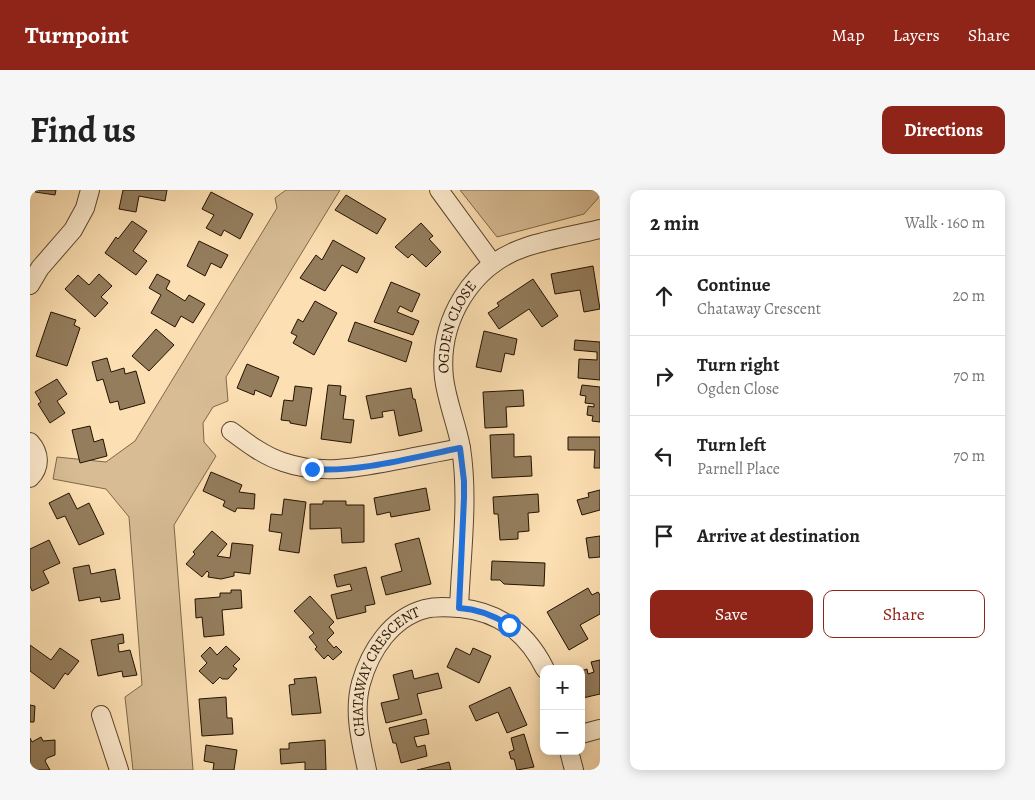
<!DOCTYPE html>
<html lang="en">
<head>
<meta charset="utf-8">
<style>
  body { margin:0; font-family:Alegreya,serif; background:#f6f6f6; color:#222 }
  .controls { position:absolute; right:15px; bottom:15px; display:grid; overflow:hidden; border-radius:10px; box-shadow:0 2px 12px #0003 }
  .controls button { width:45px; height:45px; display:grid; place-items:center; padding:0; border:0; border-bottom:1px solid #e0e0e0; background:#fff; color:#222; font:25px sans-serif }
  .stop { position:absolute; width:15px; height:15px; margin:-11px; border:4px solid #1a73e8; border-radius:50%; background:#fff }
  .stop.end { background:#1a73e8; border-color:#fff; box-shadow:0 1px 5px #0008 }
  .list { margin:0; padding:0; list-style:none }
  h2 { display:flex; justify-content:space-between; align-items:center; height:65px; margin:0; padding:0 20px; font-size:21px }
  h2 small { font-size:16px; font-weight:400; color:#767676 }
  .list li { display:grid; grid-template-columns:32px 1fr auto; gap:15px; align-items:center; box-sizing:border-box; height:80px; padding:0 20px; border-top:1px solid #e0e0e0 }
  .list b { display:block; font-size:19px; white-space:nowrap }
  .list p { margin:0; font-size:16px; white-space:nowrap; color:#767676 }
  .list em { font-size:16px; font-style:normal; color:#767676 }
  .actions { display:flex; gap:10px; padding:15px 20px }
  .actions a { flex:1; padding:11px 0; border:1px solid #8f2418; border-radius:10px; text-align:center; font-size:18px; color:#8f2418 }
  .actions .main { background:#8f2418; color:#fff }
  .icon { flex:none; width:28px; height:28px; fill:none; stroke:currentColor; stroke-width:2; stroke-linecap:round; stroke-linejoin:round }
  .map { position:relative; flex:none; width:570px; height:580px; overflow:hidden; border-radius:10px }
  header { display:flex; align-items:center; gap:30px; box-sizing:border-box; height:70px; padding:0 25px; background:#8f2418; color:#fff }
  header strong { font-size:24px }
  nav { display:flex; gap:28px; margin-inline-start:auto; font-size:18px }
  .intro { display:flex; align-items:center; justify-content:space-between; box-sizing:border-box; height:120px; padding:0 30px }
  h1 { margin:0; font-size:35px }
  .button { padding:12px 22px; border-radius:10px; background:#8f2418; color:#fff; font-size:18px; font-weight:700 }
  main { display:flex; gap:30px; padding:0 30px }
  aside { flex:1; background:#fff; border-radius:10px; box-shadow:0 2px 12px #0003 }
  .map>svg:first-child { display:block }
  .green { fill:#d7bc94; stroke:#7e674a }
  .building { fill:#947d5d; stroke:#241200 }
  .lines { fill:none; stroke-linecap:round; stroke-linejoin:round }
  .minor-casing { stroke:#5a452c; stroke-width:20 }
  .minor { stroke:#fdeacd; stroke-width:18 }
  .route { stroke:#1a73e8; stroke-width:6 }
  .labels { text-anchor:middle; stroke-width:4; stroke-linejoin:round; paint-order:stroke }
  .street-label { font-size:15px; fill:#241200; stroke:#fdeacd }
</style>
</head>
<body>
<header>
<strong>Turnpoint</strong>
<nav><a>Map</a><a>Layers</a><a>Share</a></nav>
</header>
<div class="intro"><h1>Find us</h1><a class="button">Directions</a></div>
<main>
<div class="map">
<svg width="570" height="580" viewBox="0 0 570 580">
  <rect width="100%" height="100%" fill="#fcdfb2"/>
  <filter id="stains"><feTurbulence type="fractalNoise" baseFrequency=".004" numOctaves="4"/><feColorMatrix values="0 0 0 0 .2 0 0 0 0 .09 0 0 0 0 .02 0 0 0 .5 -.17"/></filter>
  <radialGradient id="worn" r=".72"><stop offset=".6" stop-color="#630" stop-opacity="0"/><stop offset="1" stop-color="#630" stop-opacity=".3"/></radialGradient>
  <!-- green -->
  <g class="green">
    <polygon points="256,0 310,0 196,187 198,211 183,217 173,233 174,252 186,266 144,335 163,580 103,580 95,507 112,495 99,327 76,299 23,289 27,267 76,272 105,251 247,18 245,8"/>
    <polygon points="430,0 570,0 570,6 554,24 467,47"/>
  </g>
  <!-- building -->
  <g class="building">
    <polygon points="6,0 26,0 25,5 5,2"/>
    <polygon points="93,0 137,0 135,11 109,6 106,22 89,19"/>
    <polygon points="181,2 223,24 210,49 194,40 191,46 176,38 184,25 172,19"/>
    <polygon points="316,5 356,29 347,44 305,20"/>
    <polygon points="102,31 117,41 103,61 117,71 106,85 75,63 86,47 88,49"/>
    <polygon points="391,33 403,46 399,49 411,62 396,77 382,64 378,68 365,57"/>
    <polygon points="303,50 335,68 327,83 312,75 295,101 270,88 286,65 292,70"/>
    <polygon points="169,51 198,65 191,78 181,73 175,86 157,76"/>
    <polygon points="563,76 570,119 554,122 550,100 525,104 521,84"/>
    <polygon points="69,84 82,96 71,107 78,113 65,127 35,99 48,85 59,95"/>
    <polygon points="127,84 140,91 136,99 155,111 159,105 175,114 163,133 151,126 145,137 121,123 131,105 119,98"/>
    <polygon points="503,89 528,126 512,137 499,119 469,139 458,123 469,116 467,113"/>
    <polygon points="361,92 390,104 382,122 370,116 367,122 389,131 383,145 344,132"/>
    <polygon points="285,111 307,123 284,165 263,153 267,146 261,143 268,129 273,132"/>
    <polygon points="21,122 46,130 44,135 50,138 37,176 6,166"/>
    <polygon points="325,132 382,152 376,172 318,151"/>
    <polygon points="126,139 144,155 119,181 102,166"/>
    <polygon points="454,141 487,149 484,165 475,163 471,182 446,177"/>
    <polygon points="545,150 570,152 570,190 548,188 549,169 567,170 567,162 544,160"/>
    <polygon points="77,168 81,182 94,178 95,184 106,181 115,213 90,220 88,211 80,213 73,189 67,191 62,172"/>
    <polygon points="217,174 249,187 241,207 225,200 224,205 207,198"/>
    <polygon points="27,189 37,204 27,211 35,223 20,233 8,214 11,212 5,202"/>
    <polygon points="298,195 311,196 310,205 316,206 313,229 324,230 321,253 291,249"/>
    <polygon points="552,195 570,197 570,232 562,231 563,226 557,225 558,216 564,217 564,214 555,213 556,206 550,205"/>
    <polygon points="265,196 282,198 276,236 260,233 260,231 251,230 254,210 263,211"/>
    <polygon points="381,198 383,209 385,209 392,241 369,246 364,220 352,222 353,227 341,229 336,206"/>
    <polygon points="493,200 494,216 476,217 477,237 455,238 453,202"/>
    <polygon points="60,236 64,252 73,249 77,266 50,273 42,240"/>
    <polygon points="484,244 484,267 501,266 502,286 462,288 460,245"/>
    <polygon points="538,247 570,247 570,278 564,278 565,260 538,260"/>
    <polygon points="181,282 212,295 209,302 225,304 224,319 207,318 205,322 193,316 195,311 173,301"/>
    <polygon points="396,298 400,320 361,327 360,322 347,325 344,308"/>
    <polygon points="570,300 570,320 552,325 547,310 559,307 558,303"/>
    <polygon points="39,303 47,319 59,313 74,344 49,355 35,326 27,329 19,313"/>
    <polygon points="508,304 509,322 498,323 499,341 488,342 488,349 470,350 468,324 464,324 463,307"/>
    <polygon points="254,309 276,312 269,363 249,360 252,343 239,341 241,324 252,325"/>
    <polygon points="293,311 316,311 316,315 334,315 334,352 312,353 311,338 280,339 280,314 293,314"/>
    <polygon points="182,341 197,354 187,366 200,368 202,353 223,355 220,384 204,382 204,386 191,389 178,387 179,383 177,381 172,387 156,374 165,364 163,362"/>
    <polygon points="570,346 570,367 559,368 556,348"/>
    <polygon points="389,348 401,394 356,405 351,387 372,381 365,354"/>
    <polygon points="19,350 30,373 13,381 19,393 2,401 0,396 0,359"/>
    <polygon points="462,371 515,373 514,396 474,394 470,390 461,390"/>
    <polygon points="59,375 61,384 85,379 90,409 71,412 70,407 49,411 43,378"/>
    <polygon points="336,377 345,414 335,416 336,422 307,429 301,405 322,400 320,394 307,397 304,385"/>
    <polygon points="558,398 562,405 568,402 570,405 570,424 550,435 558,449 539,460 517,422"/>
    <polygon points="201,400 211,400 212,418 192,420 194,445 174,447 172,427 166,428 165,409 190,407 190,403 201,403"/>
    <polygon points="280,406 304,432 299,437 304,443 297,450 304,458 306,456 312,462 303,470 298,465 294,469 285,459 287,457 279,447 284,443 264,421"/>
    <polygon points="93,444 94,453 88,454 89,462 100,460 107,485 93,487 92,481 68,486 61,450"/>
    <polygon points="0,455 21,470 30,458 49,471 38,485 35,483 24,499 0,481"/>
    <polygon points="196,456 210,469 203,476 207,479 198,489 192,489 190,487 183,494 169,481 177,473 171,466 180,457 187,465"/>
    <polygon points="426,458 440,465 443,458 461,466 449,493 417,477"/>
    <polygon points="570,470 570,504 553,508 551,501 551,481 557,479 558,484 564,482 561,472"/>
    <polygon points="382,480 384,489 408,483 412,498 387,504 392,524 356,533 351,513 369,509 363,485"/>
    <polygon points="286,487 291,523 262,525 259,495 265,494 264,489"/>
    <polygon points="480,497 497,535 477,543 468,522 446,531 439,516"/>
    <polygon points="196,507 197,528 202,528 203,544 172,546 169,509"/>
    <polygon points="0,515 5,516 4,532 0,532"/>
    <polygon points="396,529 399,544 384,547 387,557 395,555 397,566 371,573 366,553 363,553 359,538"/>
    <polygon points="494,544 504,577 487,580 484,569 481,569 479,562 484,560 481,548"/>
    <polygon points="11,547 13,551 25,550 25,565 17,568 15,571 20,580 0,580 0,548 2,552"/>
    <polygon points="295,550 296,580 275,580 275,572 251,574 250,559 259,559 259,553"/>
    <polygon points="176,555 207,560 204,580 183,580 184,573 174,571"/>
    <polygon points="419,572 421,580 387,580"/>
  </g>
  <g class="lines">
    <!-- minor casing -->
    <g class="minor-casing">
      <g id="minor">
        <polyline points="409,0 463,74"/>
        <polyline points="0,95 10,78 43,40 55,18 60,0"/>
        <path d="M201 241C217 253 234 266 253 272 290 285 326 278 363 271 385 267 408 262 431 258"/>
        <path d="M0 252C10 263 11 277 0 288"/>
        <path id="s1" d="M429 418C431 366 439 309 431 258 427 235 417 212 414 188 408 131 441 75 496 57 520 49 546 45 570 39"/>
        <polyline points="71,525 89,580"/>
        <polyline points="551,544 570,539"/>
        <polyline points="539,561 544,580"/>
        <path id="s2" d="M337 580C331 552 323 522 331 493 340 461 361 428 395 419 407 416 418 417 430 418 470 422 497 443 515 479"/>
      </g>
    </g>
    <!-- minor -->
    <use href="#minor" class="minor"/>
  </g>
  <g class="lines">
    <!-- route -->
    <path class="route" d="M282 279C327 283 385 267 430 258L434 291V308L429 418C448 419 463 425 479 435"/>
  </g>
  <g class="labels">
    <!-- street labels -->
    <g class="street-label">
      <text dy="5" stroke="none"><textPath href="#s1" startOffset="286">OGDEN CLOSE</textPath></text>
      <text dy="5" stroke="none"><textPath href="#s2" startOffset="109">CHATAWAY CRESCENT</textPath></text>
    </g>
  </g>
  <rect width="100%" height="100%" filter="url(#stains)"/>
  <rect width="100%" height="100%" fill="url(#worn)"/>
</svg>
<div class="controls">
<button>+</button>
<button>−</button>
</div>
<div class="stop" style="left:479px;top:435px"></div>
<div class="stop end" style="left:282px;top:279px"></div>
</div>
<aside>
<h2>2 min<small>Walk · 160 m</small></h2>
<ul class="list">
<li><svg class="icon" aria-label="ahead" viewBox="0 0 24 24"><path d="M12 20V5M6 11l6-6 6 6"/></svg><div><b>Continue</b><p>Chataway Crescent</p></div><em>20 m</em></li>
<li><svg class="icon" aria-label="right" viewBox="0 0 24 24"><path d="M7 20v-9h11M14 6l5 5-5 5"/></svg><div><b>Turn right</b><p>Ogden Close</p></div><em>70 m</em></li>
<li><svg class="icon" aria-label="left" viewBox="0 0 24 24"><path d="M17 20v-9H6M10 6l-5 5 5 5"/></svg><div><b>Turn left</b><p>Parnell Place</p></div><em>70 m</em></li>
<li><svg class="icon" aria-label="arrive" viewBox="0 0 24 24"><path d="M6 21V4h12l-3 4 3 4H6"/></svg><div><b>Arrive at destination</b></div></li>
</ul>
<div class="actions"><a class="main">Save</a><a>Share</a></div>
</aside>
</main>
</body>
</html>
